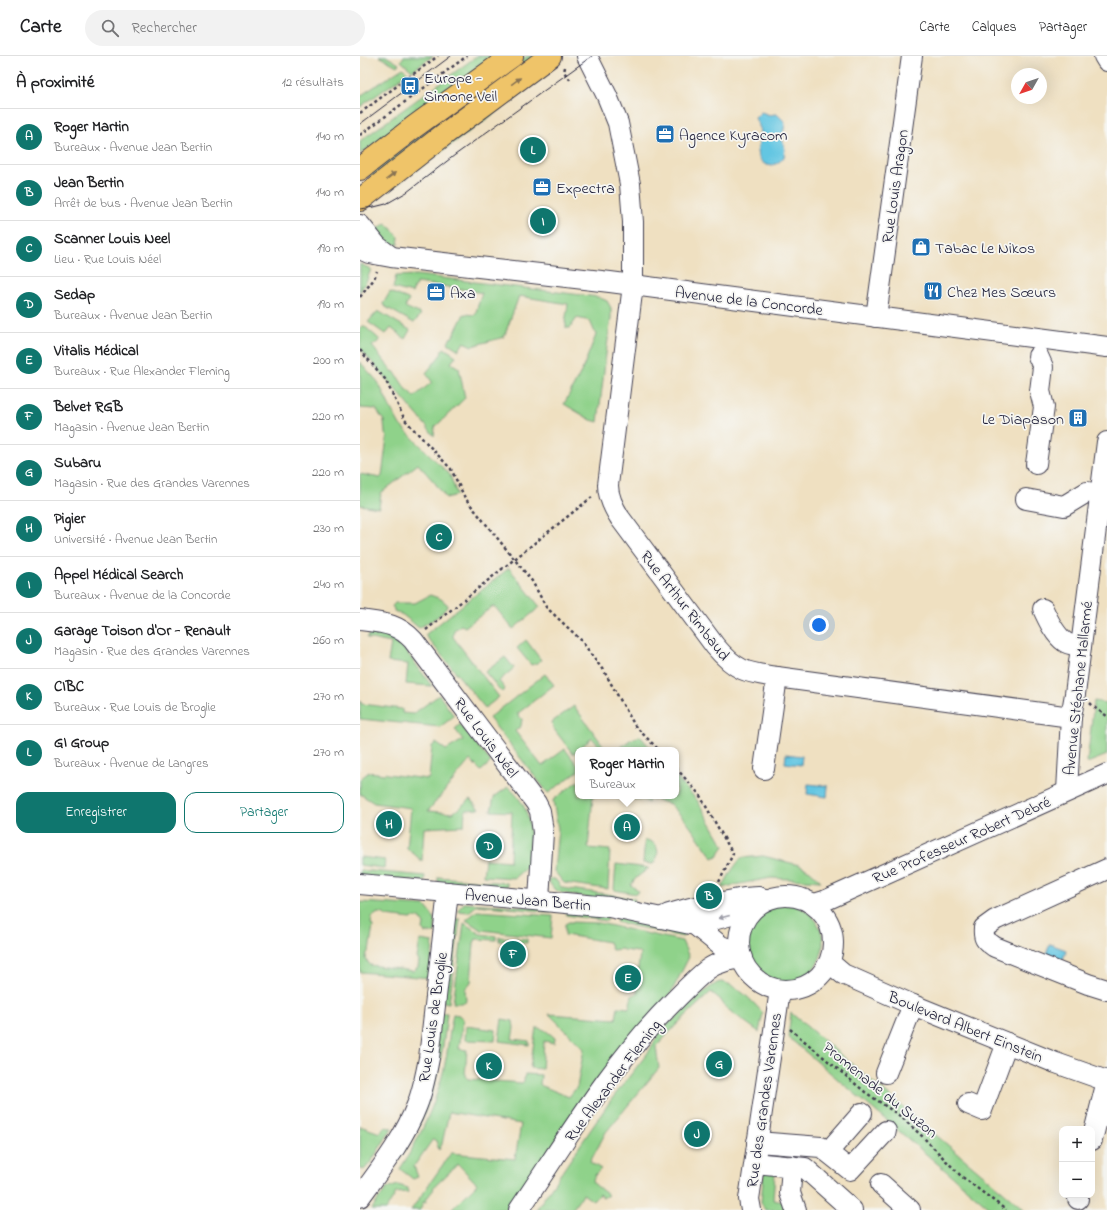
<!DOCTYPE html>
<html lang="fr">
<head>
<meta charset="utf-8">
<style>
  body { margin:0; font-family:"Indie Flower",sans-serif; background:#f2f2f2; color:#202124 }
  .controls { position:absolute; right:12px; bottom:12px; display:grid; overflow:hidden; border-radius:8px; box-shadow:0 4px 16px #0002 }
  .controls button { width:36px; height:36px; display:grid; place-items:center; padding:0; border:0; border-bottom:1px solid #e0e0e0; background:#fff; color:#202124; font:20px sans-serif }
  .compass { position:absolute; left:651px; top:12px; width:36px; height:36px; border-radius:50%; background:#fff; box-shadow:0 4px 16px #0002; rotate:230deg }
  .you { position:absolute; left:459px; top:569px; width:14px; height:14px; margin:-10px; border:3px solid #fff; border-radius:50%; background:#1a73e8; box-shadow:0 0 0 6px #1a73e833 }
  .badge { display:grid; place-items:center; width:26px; height:26px; border-radius:50%; background:#0f766e; color:#fff; font-size:13px; font-weight:700 }
  .pin { position:absolute; translate:-50% -50%; border:2px solid #fff; box-shadow:0 1px 4px #0006 }
  .popup { position:absolute; left:215px; top:691px; width:104px; height:52px; box-sizing:border-box; display:grid; place-content:center; border-radius:8px; background:#fff; filter:drop-shadow(0 1px 3px #0005); font-size:13px; white-space:nowrap; color:#757577 }
  .popup b { font-size:15px; color:#202124 }
  .popup::after { content:''; position:absolute; left:50%; top:100%; margin-left:-8px; border:8px solid transparent; border-top-color:#fff }
  .list { margin:0; padding:0; list-style:none }
  h2 { display:flex; justify-content:space-between; align-items:center; height:52px; margin:0; padding:0 16px; font-size:17px }
  h2 small { font-size:13px; font-weight:400; color:#757577 }
  .list li { display:grid; grid-template-columns:26px 1fr auto; gap:12px; align-items:center; box-sizing:border-box; height:56px; padding:0 16px; border-top:1px solid #e0e0e0 }
  .list b { display:block; font-size:15px; white-space:nowrap }
  .list p { margin:0; font-size:13px; white-space:nowrap; color:#757577 }
  .list em { font-size:13px; font-style:normal; color:#757577 }
  .actions { display:flex; gap:8px; padding:12px 16px }
  .actions a { flex:1; padding:9px 0; border:1px solid #0f766e; border-radius:12px; text-align:center; font-size:14px; color:#0f766e }
  .actions .main { background:#0f766e; color:#fff }
  .icon { flex:none; width:22px; height:22px; fill:none; stroke:currentColor; stroke-width:2; stroke-linecap:round; stroke-linejoin:round }
  .map { position:relative; flex:none; width:747px; height:1154px; overflow:hidden }
  header { display:flex; align-items:center; gap:24px; box-sizing:border-box; height:56px; padding:0 20px; background:#fff; border-bottom:1px solid #e0e0e0 }
  header strong { font-size:19px }
  nav { display:flex; gap:22px; margin-inline-start:auto; font-size:14px }
  .search { width:280px; height:36px; background:#f2f2f2; display:flex; align-items:center; gap:10px; box-sizing:border-box; padding:0 14px; border-radius:22px; color:#757577; font-size:15px }
  main { display:flex }
  aside { flex:1; background:#fff }
  .map>svg:first-child { display:block }
  .green { fill:#8fd28a; stroke:#587a62 }
  .water { fill:#64c6e2; stroke:#43748e }
  .lines { fill:none; stroke-linecap:round; stroke-linejoin:round }
  .minor-casing { stroke:#413e4f; stroke-width:22 }
  .major-casing { stroke:#413e4f; stroke-width:24 }
  .path { stroke:#413e4f; stroke-width:2.5; stroke-dasharray:3 3; stroke-linecap:butt }
  .minor { stroke:#fff; stroke-width:20 }
  .major { stroke:#efc469; stroke-width:22 }
  .tram { stroke:#22223b; stroke-width:1 }
  .oneway { fill:#887352 }
  .oneway2 { fill:#9c9ca7 }
  .labels { text-anchor:middle; stroke-width:3.5; stroke-linejoin:round; paint-order:stroke }
  .poi-label { font-size:16px; fill:#22223b; stroke:#f6f6f2; text-anchor:start }
  .street-label { font-size:16px; fill:#22223b; stroke:#f6f6f2 }
</style>
</head>
<body>
<header>
<strong>Carte</strong>
<div class="search"><svg class="icon" aria-label="search" viewBox="0 0 24 24"><circle cx="10" cy="10" r="6"/><path d="M15 15l6 6"/></svg>Rechercher</div>
<nav><a>Carte</a><a>Calques</a><a>Partager</a></nav>
</header>
<main>
<aside>
<h2>À proximité<small>12 résultats</small></h2>
<ul class="list">
<li><span class="badge">A</span><div><b>Roger Martin</b><p>Bureaux · Avenue Jean Bertin</p></div><em>140 m</em></li>
<li><span class="badge">B</span><div><b>Jean Bertin</b><p>Arrêt de bus · Avenue Jean Bertin</p></div><em>140 m</em></li>
<li><span class="badge">C</span><div><b>Scanner Louis Neel</b><p>Lieu · Rue Louis Néel</p></div><em>190 m</em></li>
<li><span class="badge">D</span><div><b>Sedap</b><p>Bureaux · Avenue Jean Bertin</p></div><em>190 m</em></li>
<li><span class="badge">E</span><div><b>Vitalis Médical</b><p>Bureaux · Rue Alexander Fleming</p></div><em>200 m</em></li>
<li><span class="badge">F</span><div><b>Belvet RGB</b><p>Magasin · Avenue Jean Bertin</p></div><em>220 m</em></li>
<li><span class="badge">G</span><div><b>Subaru</b><p>Magasin · Rue des Grandes Varennes</p></div><em>220 m</em></li>
<li><span class="badge">H</span><div><b>Pigier</b><p>Université · Avenue Jean Bertin</p></div><em>230 m</em></li>
<li><span class="badge">I</span><div><b>Appel Médical Search</b><p>Bureaux · Avenue de la Concorde</p></div><em>240 m</em></li>
<li><span class="badge">J</span><div><b>Garage Toison d'Or - Renault</b><p>Magasin · Rue des Grandes Varennes</p></div><em>260 m</em></li>
<li><span class="badge">K</span><div><b>CIBC</b><p>Bureaux · Rue Louis de Broglie</p></div><em>270 m</em></li>
<li><span class="badge">L</span><div><b>GI Group</b><p>Bureaux · Avenue de Langres</p></div><em>270 m</em></li>
</ul>
<div class="actions"><a class="main">Enregistrer</a><a>Partager</a></div>
</aside>
<div class="map">
<svg width="747" height="1154" viewBox="0 0 747 1154">
  <rect width="100%" height="100%" fill="#f6f6f2"/>
  <filter id="ink" filterUnits="userSpaceOnUse"><feTurbulence type="fractalNoise" baseFrequency=".025" numOctaves="2"/><feDisplacementMap in="SourceGraphic" scale="8" xChannelSelector="R" yChannelSelector="G"/><feConvolveMatrix kernelMatrix="1 2 1 2 8 2 1 2 1" color-interpolation-filters="sRGB"/></filter>
  <filter id="wash" filterUnits="userSpaceOnUse"><feTurbulence type="fractalNoise" baseFrequency=".012" numOctaves="4" result="noise"/><feDisplacementMap in="SourceGraphic" scale="16" xChannelSelector="R" yChannelSelector="G"/><feGaussianBlur stdDeviation="0.9" result="paint"/><feColorMatrix in="noise" values="0 0 0 0 0 0 0 0 0 0 0 0 0 0 0 0 0 1.4 0 .05"/><feComposite in="paint" operator="in"/></filter>
  <g filter="url(#wash)">
    <rect width="100%" height="100%" fill="#efe0c1"/>
    <!-- green -->
    <g class="green">
      <polygon points="19,0 26,0 39,8 37,10"/>
      <polygon points="44,0 73,0 52,15 41,5"/>
      <polygon points="117,0 140,0 24,82 0,98 0,85"/>
      <polygon points="167,0 179,0 14,124 9,118 114,38"/>
      <polygon points="43,12 48,17 0,51 0,40"/>
      <polygon points="177,19 181,23 27,136"/>
      <polygon points="26,167 39,181 38,189 28,189 13,176"/>
      <polygon points="0,208 11,213 7,224 0,236"/>
      <polygon points="57,219 238,241 247,245 251,252 251,262 246,298 238,366 231,364 204,348 222,314 236,279 230,265 217,262 210,272 206,272 206,267 205,267 208,248 159,240 144,281 112,290 104,286 99,294 88,287 91,281 92,282 104,258 115,259 122,237 101,233 101,234 90,232 89,231 56,227 56,228 52,237 33,232 36,220"/>
      <polygon points="30,236 48,243 49,244 45,251 61,258 54,267 24,250 23,248"/>
      <polygon points="18,255 50,274 45,283 31,272 27,277 25,278 8,266"/>
      <polygon points="3,269 19,283 19,285 12,290 33,316 34,315 47,335 48,334 54,341 72,326 66,317 82,297 81,296 84,292 96,300 91,307 99,312 105,342 75,371 74,380 59,361 0,292 0,272"/>
      <polygon points="0,306 18,326 30,351 40,369 90,419 97,439 86,442 75,427 58,408 21,437 19,452 0,449 0,418 20,422 22,420 27,381 25,378 24,365 16,353 0,352"/>
      <polygon points="149,512 180,551 153,573 135,551 132,551 105,571 101,569 94,574 93,581 139,641 125,652 65,579"/>
      <path d="M70 539 81 543 88 549C79 563 72 563 59 572L43 559 34 555V553L32 550 35 547H55Z"/>
      <polygon points="12,574 28,579 39,586 72,630 46,628 48,608 28,606 31,587 7,582"/>
      <polygon points="166,584 181,604 177,607 171,609 157,592"/>
      <polygon points="145,601 154,612 139,625 145,633 142,636 125,616"/>
      <polygon points="185,618 194,629 157,658 162,663 161,670 155,675 182,710 205,693 218,710 218,715 190,736 188,737 129,662"/>
      <polygon points="79,639 94,660 80,671 0,663 0,645 2,648 42,653 42,657 53,658"/>
      <polygon points="734,645 747,647 747,699 727,707"/>
      <polygon points="214,650 245,692 242,693 232,682 213,698 193,672 192,666"/>
      <polygon points="100,668 131,706 121,715 110,704 68,755 93,757 110,743 119,753 105,754 104,770 64,772 62,805 47,792 51,752 14,747 0,738 0,723 9,716 24,718 26,717 27,718 67,723 69,722 72,690 76,687 86,694 103,684 95,673"/>
      <polygon points="280,680 292,694 257,694 270,684"/>
      <polygon points="316,721 337,744 364,790 357,800 353,802 326,765 310,748 289,742 288,747 284,744 233,740 228,792 250,794 248,833 204,827 194,815 198,773 193,744 218,725 218,740 316,740"/>
      <path d="M148 731C175 754 170 778 169 809L154 822 123 820 125 803 150 805 152 756 131 755 134 741Z"/>
      <path d="M285 784C288 784 290 785 292 786 300 791 299 802 293 808L283 807Z"/>
      <polygon points="403,800 439,809 450,815 461,825 411,822 374,829 362,832 372,814 381,802"/>
      <polygon points="0,801 25,804 24,812 0,809"/>
      <polygon points="256,808 289,812 276,822 271,829 278,835 276,838 254,834"/>
      <polygon points="0,814 65,820 64,826 0,821"/>
      <polygon points="78,821 147,827 147,831 78,826"/>
      <polygon points="187,823 195,823 202,832 253,839 275,843 272,850 202,837 194,833"/>
      <path d="M0 846 65 850C73 859 76 863 75 875L73 877H66L63 874 64 868 60 862H53L51 863 26 860 24 858 18 857 12 861 11 868 13 870 9 895 7 897 6 903 10 909 53 915 58 911 59 904 57 902 60 884 73 886 70 922 0 916Z"/>
      <polygon points="104,847 192,852 192,856 117,849 109,856 97,855"/>
      <circle cx="424" cy="887" r="39"/>
      <polygon points="206,853 248,859 247,865 206,859"/>
      <polygon points="117,855 193,860 191,882 121,874 106,864"/>
      <polygon points="257,861 324,876 323,881 256,866"/>
      <polygon points="94,863 100,863 89,947 83,946"/>
      <path d="M209 866 239 867 322 885 329 901 311 937 173 1116 145 1154H92L93 1152 117 1128 98 1108 73 1132 74 1133 67 1142 66 1146 64 1145 60 1154H51L91 1097 155 1103 161 1068 89 1056 82 1088 79 1094 76 1085 73 1083 54 1110 58 1121 53 1123 40 1113C60 1082 75 1049 84 1013 88 995 89 976 93 958L99 959 103 963 99 993 107 994 105 1020 108 1023 162 1027 164 1025 165 1018 181 1019 180 1029 209 1041 217 1031 224 993 189 958 256 963 258 951 269 952 272 940 277 937 278 921 277 920 280 898 278 896 263 894 262 893 252 894 249 886 205 879V868Z"/>
      <polygon points="104,867 120,878 136,880 136,884 116,883 114,887 111,926 105,933 106,945 102,947 93,947"/>
      <polygon points="139,881 167,883 167,887 139,885"/>
      <path d="M361 926C377 928 393 946 403 957L399 976 366 952 360 943 351 936 317 968 296 991 299 1012 246 1076 230 1106 241 1113 235 1119 232 1126 248 1139 243 1142 239 1138 233 1145 223 1138 212 1154H176L251 1044 290 994 300 975 349 932 357 927Z"/>
      <path d="M81 957H87C82 1013 69 1063 36 1108Z"/>
      <polygon points="431,957 665,1154 632,1154 428,981"/>
      <polygon points="142,963 153,965 154,972 152,983 169,985 169,989 139,985"/>
      <polygon points="106,970 136,974 135,985 105,984"/>
      <path d="M176 972C184 972 189 977 195 982L194 987 184 985 182 1013 170 1012Z"/>
      <polygon points="0,1070 20,1077 24,1071 32,1072 11,1106 4,1114 0,1113"/>
      <polygon points="404,1115 415,1117 413,1144 424,1146 429,1154 405,1154 401,1146"/>
      <polygon points="38,1129 48,1132 48,1136 36,1137 26,1154 11,1154 26,1133"/>
    </g>
    <!-- water -->
    <g class="water">
      <path d="M401 56 410 59 415 58 418 59 424 65 425 68 422 83 425 93 424 101C414 113 402 113 397 96 400 79 405 80 395 62Z"/>
      <polygon points="426,698 442,700 441,709 425,707"/>
      <polygon points="448,728 468,730 467,741 447,738"/>
      <polygon points="690,888 706,894 703,904 686,898"/>
    </g>
  </g>
  <g filter="url(#ink)">
    <g class="lines">
      <!-- minor casing -->
      <g class="minor-casing">
        <g id="minor">
          <path d="M227 0 247 40 258 67 270 128 273 166V229L248 429C248 441 253 451 260 462L355 590C376 615 386 617 417 621L711 661"/>
          <polyline points="744,0 747,5"/>
          <polyline points="0,169 17,190 29,199"/>
          <polyline points="0,193 9,197 31,201 250,226 747,291"/>
          <polyline points="516,261 552,0"/>
          <polyline points="676,408 684,351 680,335 683,311 678,300"/>
          <polyline points="666,443 704,450 727,436 740,438"/>
          <path d="M683 553C688 564 695 579 705 586 709 589 716 589 721 590"/>
          <path d="M0 564C23 567 37 567 53 584L176 747 180 755 183 776 179 844"/>
          <polyline points="404,713 417,621"/>
          <polyline points="707,735 711,661 715,638 747,386"/>
          <path d="M747 813 635 864 624 872C623 884 626 885 635 891L728 928 747 934"/>
          <polyline points="0,828 249,851 335,869 361,890 380,897"/>
          <circle cx="426" cy="887" r="47"/>
          <polyline points="454,848 464,845 747,718"/>
          <polyline points="301,862 309,858 330,852 384,842 399,841 407,844"/>
          <polyline points="335,869 393,853"/>
          <polyline points="470,907 483,918 553,949 696,1007 747,1025"/>
          <polyline points="526,1017 553,949"/>
          <polyline points="608,1048 622,1054 647,987"/>
          <polyline points="732,1084 747,1025"/>
          <polyline points="397,1086 461,1091 490,1114 526,1075"/>
          <polyline points="468,1096 502,1057"/>
          <polyline points="395,1107 445,1112 492,1154"/>
          <polyline points="432,1110 430,1137 436,1154"/>
          <polyline points="521,1128 550,1154"/>
          <path d="M0 1141C21 1112 44 1083 57 1049 63 1034 66 1018 69 1002L88 836"/>
          <polyline points="718,1143 718,1139"/>
          <path d="M159 1154C207 1083 252 1007 312 947 324 935 335 923 348 913 358 906 370 904 382 902"/>
          <polyline points="391,1154 389,1143 420,934"/>
        </g>
      </g>
      <!-- major casing -->
      <g class="major-casing">
        <g id="major">
          <polyline points="0,113 54,71 152,0"/>
          <polyline points="0,144 86,77 190,0"/>
        </g>
      </g>
      <!-- path -->
      <g class="path">
        <polyline points="205,11 204,16 211,25"/>
        <polyline points="0,57 78,0"/>
        <polyline points="0,79 107,0"/>
        <polyline points="0,241 14,223 17,215"/>
        <polyline points="0,294 25,323 45,364 91,413 105,442 172,525 186,551 221,584 245,617 275,670 299,694"/>
        <polyline points="66,574 232,441"/>
        <polyline points="730,647 735,652 747,660"/>
        <polyline points="316,712 339,738 373,798 357,830"/>
        <polyline points="430,973 505,1036 540,1060 562,1080 601,1120 646,1154"/>
      </g>
      <!-- minor -->
      <use href="#minor" class="minor"/>
      <!-- major -->
      <use href="#major" class="major"/>
      <!-- tram -->
      <g class="tram">
        <polyline points="0,68 91,0"/>
        <polyline points="0,153 14,151 26,148 47,136 95,99 232,0"/>
      </g>
    </g>
    <!-- one-way arrows -->
    <defs><path id="oneway-solid" d="M-6-.8H1V-3.2L6.5 0L1 3.2V.8H-6Z"/></defs>
    <g class="oneway">
      <use href="#oneway-solid" transform="translate(156 25) rotate(-36)"/>
      <use href="#oneway-solid" transform="translate(31 120) rotate(-38)"/>
    </g>
    <use class="oneway2" href="#oneway-solid" transform="translate(364 861) rotate(165)"/>
  </g>
  <!-- icons -->
  <defs>
    <g id="bus-square" transform="scale(1)"><rect x="-9" y="-9" width="18" height="18" rx="4" fill="#1f6fb2" stroke="#f6f6f2"/><path d="M-5-6H5V4H4V6H2V4H-2V6H-4V4H-5ZM-3.5-4V0h7V-4ZM-3.5 1.2v1.5H-2V1.2ZM2 1.2v1.5H3.5V1.2Z" fill="#fff"/></g>
    <g id="office-square" transform="scale(1)"><rect x="-9" y="-9" width="18" height="18" rx="4" fill="#1f6fb2" stroke="#f6f6f2"/><path d="M-6-3h4V-5.5h4V-3h4V5H-6ZM-1-4.5V-3h2v-1.5ZM-6 0V1H6V0Z" fill="#fff"/></g>
    <g id="shop-square" transform="scale(1)"><rect x="-9" y="-9" width="18" height="18" rx="4" fill="#1f6fb2" stroke="#f6f6f2"/><path d="M-5-2.5h2.3a2.7 3.5 0 0 1 5.4 0H5L5.5 6h-11ZM-1.5-2.5h3a1.5 2.3 0 0 0-3 0Z" fill="#fff"/></g>
    <g id="restaurant-square" transform="scale(1)"><rect x="-9" y="-9" width="18" height="18" rx="4" fill="#1f6fb2" stroke="#f6f6f2"/><path d="M-5-6h1v4h1v-4h1v4h1v-4h1v5L-1.5 .5V6h-2V.5L-5-1ZM5-6V6H3V1.5H1.5Q1.5-4 5-6Z" fill="#fff"/></g>
    <g id="building-square" transform="scale(1)"><rect x="-9" y="-9" width="18" height="18" rx="4" fill="#1f6fb2" stroke="#f6f6f2"/><path d="M-4-6H4V6H1V3H-1V6H-4ZM-2.5-4.3h1.7v1.8h-1.7ZM.8-4.3h1.7v1.8H.8ZM-2.5-1h1.7V.8h-1.7ZM.8-1h1.7V.8H.8Z" fill="#fff"/></g>
  </defs>
  <g fill-rule="evenodd">
    <use href="#bus-square" x="50" y="30"/>
    <use href="#office-square" x="305" y="78"/>
    <use href="#office-square" x="182" y="131"/>
    <use href="#shop-square" x="561" y="191"/>
    <use href="#restaurant-square" x="573" y="235"/>
    <use href="#office-square" x="76" y="236"/>
    <use href="#building-square" x="718" y="362"/>
  </g>
  <g class="labels">
    <!-- poi labels -->
    <g class="poi-label">
      <text x="64" y="27">Europe -<tspan x="64" dy="18">Simone Veil</tspan></text>
      <text x="319" y="84">Agence Kyracom</text>
      <text x="196" y="137">Expectra</text>
      <text x="575" y="197">Tabac Le Nikos</text>
      <text x="587" y="241">Chez Mes Sœurs</text>
      <text x="90" y="242">Axa</text>
      <text x="704" y="368" text-anchor="end">Le Diapason</text>
    </g>
    <!-- street labels -->
    <g class="street-label">
      <text transform="translate(534 130) rotate(-82)" y="6">Rue Louis Aragon</text>
      <text transform="translate(389 244) rotate(7)" y="6">Avenue de la Concorde</text>
      <text transform="translate(326 549) rotate(52)" y="6">Rue Arthur Rimbaud</text>
      <text transform="translate(717 632) rotate(-84)" y="6">Avenue Stéphane Mallarmé</text>
      <text transform="translate(127 681) rotate(53)" y="6">Rue Louis Néel</text>
      <text transform="translate(601 783) rotate(-24)" y="6">Rue Professeur Robert Debré</text>
      <text transform="translate(168 843) rotate(5)" y="6">Avenue Jean Bertin</text>
      <text transform="translate(72 961) rotate(-82)" y="6">Rue Louis de Broglie</text>
      <text transform="translate(606 970) rotate(22)" y="6">Boulevard Albert Einstein</text>
      <text transform="translate(252 1024) rotate(-53)" y="6">Rue Alexander Fleming</text>
      <text transform="translate(521 1033) rotate(39)" y="6">Promenade du Suzon</text>
      <text transform="translate(403 1044) rotate(-82)" y="6">Rue des Grandes Varennes</text>
    </g>
  </g>
</svg>
<div class="controls">
<button>+</button>
<button>−</button>
</div>
<svg class="compass" viewBox="-18 -18 36 36"><path d="M0-13l5 13h-10z" fill="#e53935"/><path d="M0 13l5-13h-10z" fill="#757577"/></svg>
<div class="you"></div>
<div class="pin badge" style="left:267px;top:771px">A</div>
<div class="popup"><b>Roger Martin</b>Bureaux</div>
<div class="pin badge" style="left:349px;top:840px">B</div>
<div class="pin badge" style="left:79px;top:481px">C</div>
<div class="pin badge" style="left:129px;top:790px">D</div>
<div class="pin badge" style="left:268px;top:922px">E</div>
<div class="pin badge" style="left:153px;top:898px">F</div>
<div class="pin badge" style="left:359px;top:1008px">G</div>
<div class="pin badge" style="left:29px;top:768px">H</div>
<div class="pin badge" style="left:183px;top:165px">I</div>
<div class="pin badge" style="left:337px;top:1078px">J</div>
<div class="pin badge" style="left:129px;top:1010px">K</div>
<div class="pin badge" style="left:173px;top:94px">L</div>
</div>
</main>
</body>
</html>
